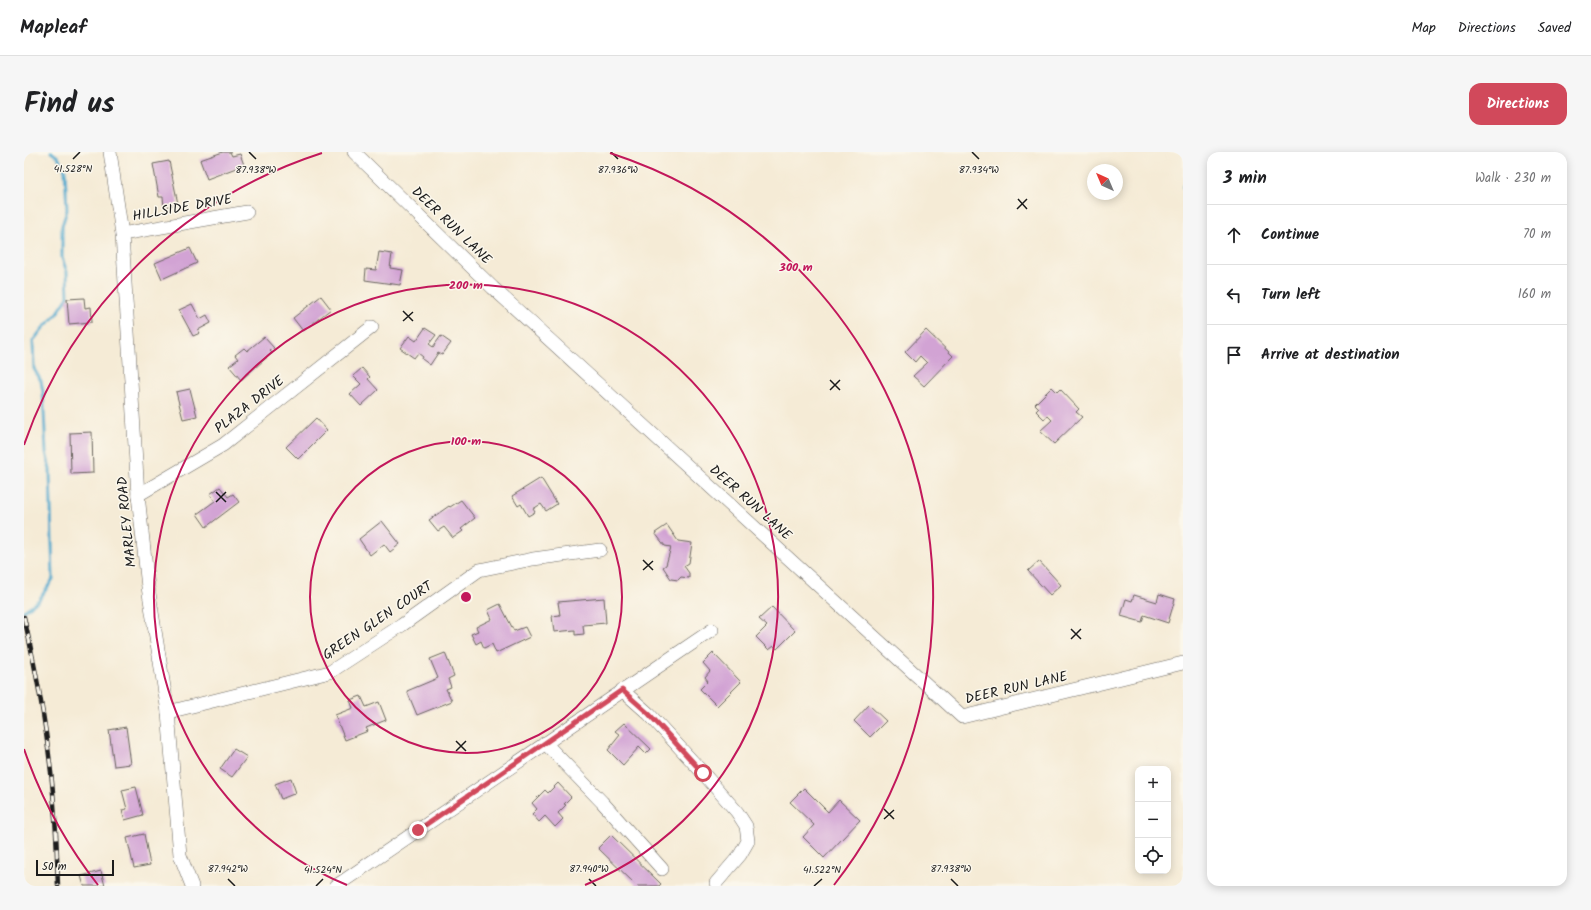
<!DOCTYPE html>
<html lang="en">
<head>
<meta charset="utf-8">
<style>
  body { margin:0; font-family:Kalam,sans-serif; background:#f6f6f6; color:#202124 }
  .controls { position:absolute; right:12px; bottom:12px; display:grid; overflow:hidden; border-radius:8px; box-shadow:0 2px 10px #0003 }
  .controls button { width:36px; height:36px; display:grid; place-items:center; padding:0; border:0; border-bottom:1px solid #e0e0e0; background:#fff; color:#202124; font:20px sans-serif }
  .compass { position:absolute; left:1063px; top:12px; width:36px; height:36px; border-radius:50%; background:#fff; box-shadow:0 2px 10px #0003; rotate:316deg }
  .scale { position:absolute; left:12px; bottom:10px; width:78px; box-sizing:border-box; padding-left:4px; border:2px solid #1c1c1c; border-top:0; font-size:11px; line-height:14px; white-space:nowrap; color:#1c1c1c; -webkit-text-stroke:3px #fbf7ec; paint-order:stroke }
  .stop { position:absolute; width:12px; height:12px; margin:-9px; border:3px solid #d1495b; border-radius:50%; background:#fff }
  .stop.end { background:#d1495b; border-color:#fff; box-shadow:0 1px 4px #0008 }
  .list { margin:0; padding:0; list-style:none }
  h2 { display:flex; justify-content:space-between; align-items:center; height:52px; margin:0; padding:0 16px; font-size:17px }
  h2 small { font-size:13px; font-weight:400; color:#757577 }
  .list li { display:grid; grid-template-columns:26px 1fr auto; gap:12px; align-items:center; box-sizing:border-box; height:60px; padding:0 16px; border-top:1px solid #e0e0e0 }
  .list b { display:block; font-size:15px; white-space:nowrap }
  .list em { font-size:13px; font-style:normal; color:#757577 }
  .icon { flex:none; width:22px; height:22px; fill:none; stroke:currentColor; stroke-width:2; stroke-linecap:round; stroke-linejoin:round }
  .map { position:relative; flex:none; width:1159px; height:734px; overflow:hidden; border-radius:12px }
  header { display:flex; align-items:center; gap:24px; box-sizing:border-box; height:56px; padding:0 20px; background:#fff; border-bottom:1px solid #e0e0e0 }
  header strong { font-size:19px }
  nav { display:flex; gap:22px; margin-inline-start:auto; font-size:14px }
  .intro { display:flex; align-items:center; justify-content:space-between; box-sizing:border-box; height:96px; padding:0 24px }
  h1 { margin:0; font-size:28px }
  .button { padding:10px 18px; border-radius:12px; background:#d1495b; color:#fff; font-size:14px; font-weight:700 }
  main { display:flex; gap:24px; padding:0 24px }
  aside { flex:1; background:#fff; border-radius:12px; box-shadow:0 2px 10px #0003 }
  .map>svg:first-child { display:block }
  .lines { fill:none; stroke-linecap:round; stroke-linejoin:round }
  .stream { stroke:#50a8cd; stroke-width:3 }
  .building { fill:#d2a3d4 }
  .minor-casing { stroke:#68645d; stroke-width:14 }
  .minor { stroke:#fff; stroke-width:13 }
  .rail-casing { stroke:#1c1c1c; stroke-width:4.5 }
  .rail { stroke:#fbf7ec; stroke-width:3; stroke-dasharray:9; stroke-linecap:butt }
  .route { stroke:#d1495b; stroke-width:5 }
  .ticks { fill:none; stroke:#1c1c1c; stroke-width:1.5 }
  .ring { fill:none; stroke:#c2185b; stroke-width:2 }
  .labels { text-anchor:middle; stroke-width:3; stroke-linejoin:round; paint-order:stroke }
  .street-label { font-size:14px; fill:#1c1c1c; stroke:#fbf7ec }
  .ticks-label { font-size:10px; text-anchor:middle; fill:#1c1c1c; stroke:#fbf7ec; stroke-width:3; stroke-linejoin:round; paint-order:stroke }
  .centre { fill:#c2185b; stroke:#fbf7ec; stroke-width:2 }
  .ring-label { font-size:12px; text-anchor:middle; font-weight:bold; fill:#c2185b; stroke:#fbf7ec; stroke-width:3; stroke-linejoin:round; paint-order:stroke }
</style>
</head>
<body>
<header>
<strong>Mapleaf</strong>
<nav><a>Map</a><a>Directions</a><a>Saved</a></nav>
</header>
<div class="intro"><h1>Find us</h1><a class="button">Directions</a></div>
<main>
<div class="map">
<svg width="1159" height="734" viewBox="0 0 1159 734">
  <rect width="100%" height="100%" fill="#fbf7ec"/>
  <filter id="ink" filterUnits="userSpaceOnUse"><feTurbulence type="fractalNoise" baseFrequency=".025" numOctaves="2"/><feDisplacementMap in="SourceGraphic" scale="8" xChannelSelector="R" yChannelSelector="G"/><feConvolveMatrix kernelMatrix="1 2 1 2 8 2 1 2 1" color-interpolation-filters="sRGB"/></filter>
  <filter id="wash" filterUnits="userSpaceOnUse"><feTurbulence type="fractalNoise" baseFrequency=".012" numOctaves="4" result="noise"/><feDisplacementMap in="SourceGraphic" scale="16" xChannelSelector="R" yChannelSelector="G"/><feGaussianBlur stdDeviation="0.9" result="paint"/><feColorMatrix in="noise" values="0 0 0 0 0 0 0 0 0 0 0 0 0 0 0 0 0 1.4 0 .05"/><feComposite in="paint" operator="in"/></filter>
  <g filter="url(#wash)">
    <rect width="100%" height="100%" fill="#f5ebd6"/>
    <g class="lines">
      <!-- stream -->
      <g class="stream">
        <polyline points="1159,34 1159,35"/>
        <polyline points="0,459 15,448 29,427 26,318 22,300 19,240 17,229 10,217 9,189 19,176 33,162 44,145 43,120 38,106 38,74 43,58 41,18 34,5 27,0"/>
      </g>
    </g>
    <g id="blocks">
      <!-- building -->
      <g class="building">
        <polygon points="199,0 206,0 208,4 216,2 220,13 183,27 176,8"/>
        <polygon points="145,9 154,52 140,55 139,45 135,45 129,12"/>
        <polygon points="166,96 173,111 138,127 131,111"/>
        <polygon points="355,100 368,102 366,116 379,118 376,133 341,128 342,117 352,118"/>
        <polygon points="297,144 307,157 279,179 269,166"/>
        <polygon points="60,146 61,156 67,155 68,170 45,172 43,147"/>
        <polygon points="168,152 176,167 183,163 187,171 174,178 176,181 169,184 155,158"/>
        <polygon points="401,176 412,183 405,192 409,195 417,184 427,191 418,203 414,201 406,213 398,207 399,205 394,201 390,206 376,196 385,184 392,189"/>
        <polygon points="902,178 929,204 900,234 889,224 903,211 896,204 891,210 881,200"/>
        <polygon points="240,185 250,196 246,199 248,201 217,228 205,214 214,207 211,203 220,196 223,199"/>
        <polygon points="338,216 346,225 344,227 354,238 337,254 326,242 337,232 329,224"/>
        <polygon points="1028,235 1033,240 1036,237 1055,257 1052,260 1058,265 1030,292 1016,279 1028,268 1024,264 1020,267 1012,259 1015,256 1011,252"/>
        <polygon points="166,237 173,264 159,267 152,240"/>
        <polygon points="292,266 303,278 274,307 262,295"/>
        <polygon points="68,280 69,321 47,322 46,281"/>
        <polygon points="517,326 533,352 522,359 517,352 509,357 511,360 504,364 497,352 494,354 488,344"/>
        <polygon points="196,335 204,345 209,342 215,350 182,375 173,362 191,349 186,342"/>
        <polygon points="437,348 451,366 437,377 439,379 429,386 420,375 414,379 405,368 425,354 426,355"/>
        <polygon points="358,369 376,392 366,400 360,392 346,403 335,387"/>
        <polygon points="643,373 654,389 668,391 665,411 660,414 665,421 665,426 657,425 654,428 647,427 639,415 642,413 647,395 641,394 631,381"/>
        <polygon points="1015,409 1037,433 1026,443 1004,419"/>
        <polygon points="1135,442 1151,447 1144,471 1120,463 1118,470 1097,464 1102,447 1108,449 1110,443 1133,450"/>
        <polygon points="580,446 582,471 559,473 560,482 551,483 551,478 530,480 528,464 536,463 534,450"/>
        <polygon points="476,452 490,479 501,475 506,485 472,501 468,492 460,496 457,489 452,492 447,482 454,479 452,475 468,467 464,458"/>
        <polygon points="748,455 771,479 753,497 750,494 745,498 732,485 743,474 735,467"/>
        <polygon points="421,501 430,524 424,527 427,535 422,537 428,549 393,563 383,539 414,526 406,507"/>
        <polygon points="689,501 717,530 693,554 676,537 684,529 681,525 686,519 679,511"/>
        <polygon points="337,544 342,555 355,550 362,568 342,576 344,579 321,588 311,563 329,556 326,548"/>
        <polygon points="845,553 862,569 846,585 830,569"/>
        <polygon points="600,571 627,597 622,602 615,595 599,613 584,598 596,583 591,579"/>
        <polygon points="102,575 107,612 90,614 85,578"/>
        <polygon points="210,597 223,605 208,625 196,617"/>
        <polygon points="267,626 272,641 257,647 251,632"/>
        <polygon points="534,631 547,645 540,652 542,653 534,661 539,667 531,675 521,664 515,670 508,662 513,657 508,651 521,638 524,641"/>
        <polygon points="112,635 119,663 101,668 98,658 103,657 98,638"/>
        <polygon points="780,636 804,660 815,648 836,668 800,706 779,685 790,673 766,650"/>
        <polygon points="120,682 126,713 110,716 103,686"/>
        <polygon points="587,683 637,732 635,734 613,734 574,696"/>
        <polygon points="77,719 81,734 60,734 57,724"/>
      </g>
    </g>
  </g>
  <g filter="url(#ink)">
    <use href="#blocks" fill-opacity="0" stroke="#68645d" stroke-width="1"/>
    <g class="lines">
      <!-- minor casing -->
      <g class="minor-casing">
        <g id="minor">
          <polyline points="86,0 98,82 114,343 124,435 144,560 156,703 168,734"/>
          <polyline points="330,0 469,136 938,565 1159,511"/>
          <polyline points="98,82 223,60"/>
          <polyline points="114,343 199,293 348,175"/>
          <polyline points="598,538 625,562 679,621 713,660 722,674 724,689 716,703 692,731"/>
          <polyline points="144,560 306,520 378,473 455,418 509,407 576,398"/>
          <polyline points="521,591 578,650 638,717"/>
          <polyline points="312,734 688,478"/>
        </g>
      </g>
      <!-- minor -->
      <use href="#minor" class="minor"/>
      <!-- rail casing -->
      <g class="rail-casing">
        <path id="rail" d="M0 465C15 531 27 599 31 667 33 689 33 712 34 734"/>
      </g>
      <!-- rail -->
      <use href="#rail" class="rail"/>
    </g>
  </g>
  <g class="lines" filter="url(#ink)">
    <!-- route -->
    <polyline class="route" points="394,678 598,538 625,562 679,621"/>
  </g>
  <!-- ticks -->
  <path class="ticks" d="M225 0 232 7M587 0 594 7M948 0 955 7M49 7 56 0M994 47 1003 57M993 57 1003 47M379 159 389 169M379 169 389 160M806 228 816 238M806 238 816 228M192 340 202 350M192 350 202 340M619 408 629 418M619 418 629 409M1047 477 1057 487M1047 487 1057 477M432 589 442 599M432 599 442 589M860 657 870 667M860 667 870 658M204 727 211 734M565 727 572 734M927 727 934 734M292 734 299 727M790 734 798 727"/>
  <!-- distance rings -->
  <g class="ring">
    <circle cx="442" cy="445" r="156"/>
    <path d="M323 733A312 312 0 1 1 561 733"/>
    <path d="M74 733A467 467 0 0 1 0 597M0 293A467 467 0 0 1 298 1M586 1A467 467 0 0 1 810 733"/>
  </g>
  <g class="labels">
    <!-- street labels -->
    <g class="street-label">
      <text transform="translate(158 55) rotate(-10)" y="5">HILLSIDE DRIVE</text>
      <text transform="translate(428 73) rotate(44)" y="5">DEER RUN LANE</text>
      <text transform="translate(225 252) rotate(-38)" y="5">PLAZA DRIVE</text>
      <text transform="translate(727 350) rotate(42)" y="5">DEER RUN LANE</text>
      <text transform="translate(102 370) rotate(-96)" y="5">MARLEY ROAD</text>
      <text transform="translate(353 468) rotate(-34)" y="5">GREEN GLEN COURT</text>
      <text transform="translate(992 535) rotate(-13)" y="5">DEER RUN LANE</text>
    </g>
  </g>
  <g class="ticks-label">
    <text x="49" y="20">41.528°N</text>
    <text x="232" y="21">87.938°W</text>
    <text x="594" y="21">87.936°W</text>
    <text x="955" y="21">87.934°W</text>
    <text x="204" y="720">87.942°W</text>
    <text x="565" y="720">87.940°W</text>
    <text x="927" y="720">87.938°W</text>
    <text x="299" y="721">41.524°N</text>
    <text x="798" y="721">41.522°N</text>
  </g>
  <circle cx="442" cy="445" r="6" class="centre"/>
  <g class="ring-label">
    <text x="772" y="119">300 m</text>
    <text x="442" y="137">200 m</text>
    <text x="442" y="293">100 m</text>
  </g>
</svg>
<div class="controls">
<button>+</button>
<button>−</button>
<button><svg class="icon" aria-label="locate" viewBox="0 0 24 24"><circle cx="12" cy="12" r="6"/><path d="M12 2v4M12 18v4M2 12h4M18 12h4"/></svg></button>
</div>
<svg class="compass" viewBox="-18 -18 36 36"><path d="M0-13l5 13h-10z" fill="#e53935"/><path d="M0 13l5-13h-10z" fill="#757577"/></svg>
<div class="scale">50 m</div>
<div class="stop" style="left:679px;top:621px"></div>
<div class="stop end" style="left:394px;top:678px"></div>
</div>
<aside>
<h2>3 min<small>Walk · 230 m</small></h2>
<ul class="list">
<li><svg class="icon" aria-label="ahead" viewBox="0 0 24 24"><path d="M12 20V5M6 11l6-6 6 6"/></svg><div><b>Continue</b></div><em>70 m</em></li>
<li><svg class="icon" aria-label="left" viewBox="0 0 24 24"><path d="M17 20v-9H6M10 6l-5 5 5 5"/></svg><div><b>Turn left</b></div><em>160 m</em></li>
<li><svg class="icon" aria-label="arrive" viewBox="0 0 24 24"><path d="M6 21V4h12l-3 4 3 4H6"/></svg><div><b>Arrive at destination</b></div></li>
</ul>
</aside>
</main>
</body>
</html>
